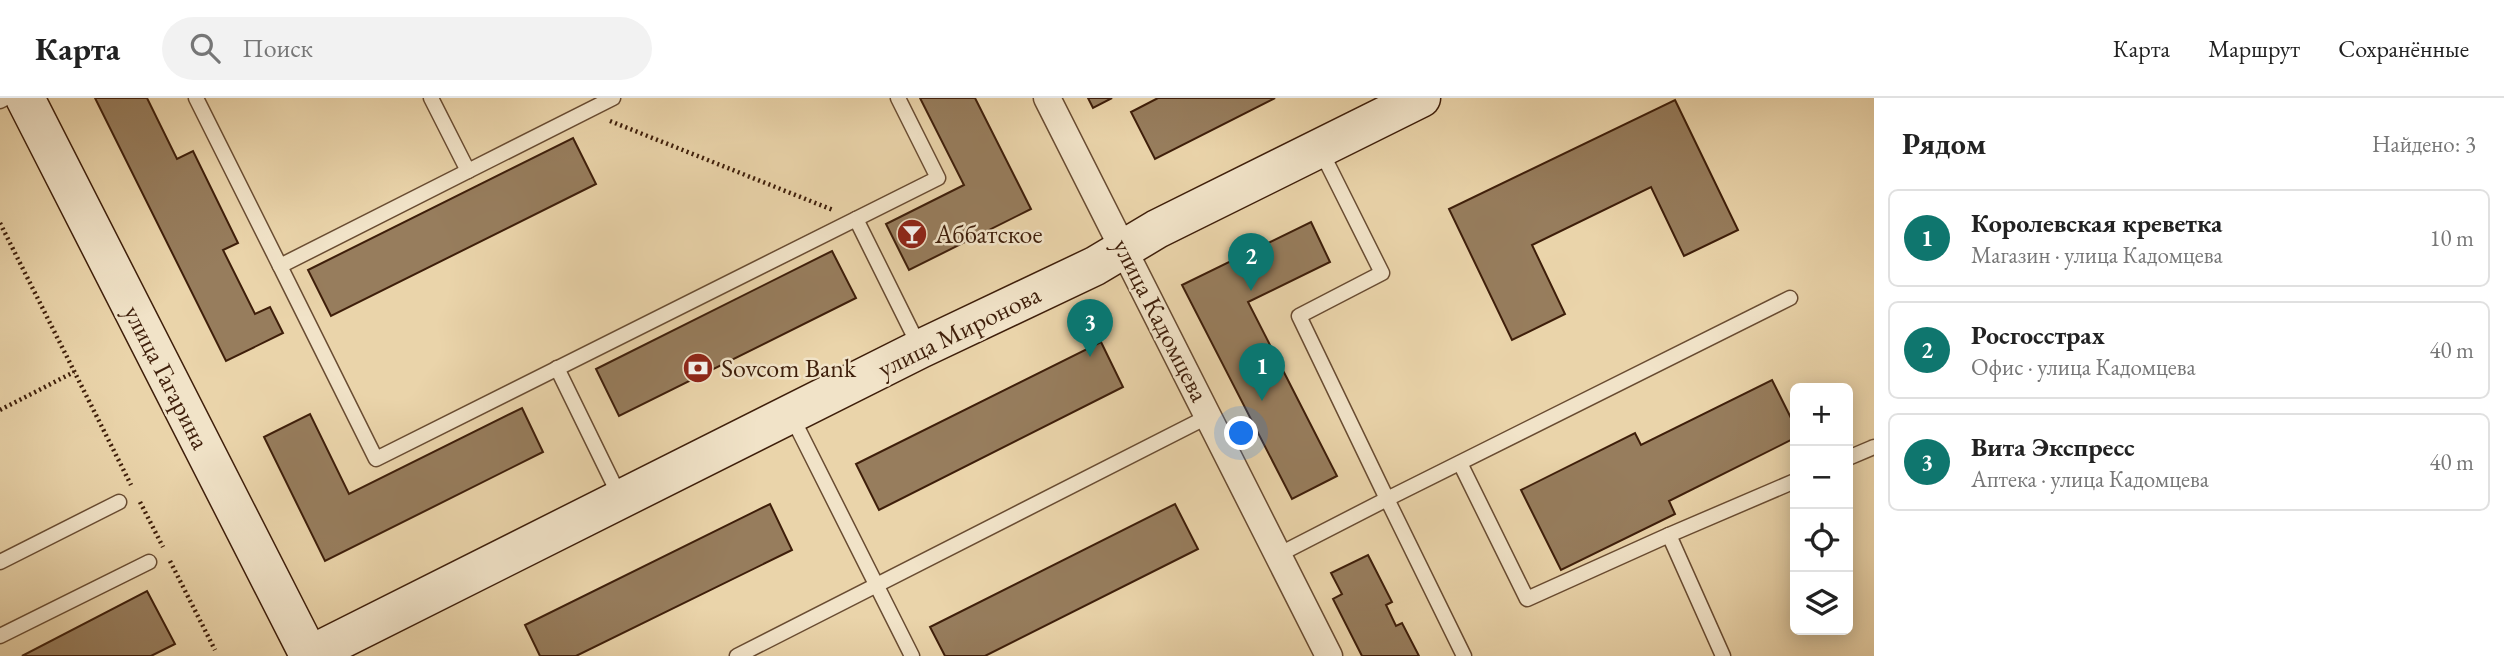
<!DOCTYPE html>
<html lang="ru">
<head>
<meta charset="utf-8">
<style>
  body { margin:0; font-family:"EB Garamond",serif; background:#f2f2f2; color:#222 }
  .controls { position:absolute; right:21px; bottom:21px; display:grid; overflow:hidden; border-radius:10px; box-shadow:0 4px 18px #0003 }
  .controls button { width:63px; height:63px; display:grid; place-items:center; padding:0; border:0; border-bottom:2px solid #e0e0e0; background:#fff; color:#222; font:35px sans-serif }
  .you { position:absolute; left:1242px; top:336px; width:24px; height:24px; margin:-18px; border:5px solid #fff; border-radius:50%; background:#1a73e8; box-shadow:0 0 0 10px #1a73e833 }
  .badge { display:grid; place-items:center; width:46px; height:46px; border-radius:50%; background:#0f766e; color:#fff; font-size:23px; font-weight:700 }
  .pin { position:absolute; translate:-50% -58px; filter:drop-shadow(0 2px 4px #0008) }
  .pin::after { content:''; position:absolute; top:37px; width:24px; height:21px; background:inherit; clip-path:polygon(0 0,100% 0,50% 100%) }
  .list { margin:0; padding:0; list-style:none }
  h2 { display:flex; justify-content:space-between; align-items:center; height:91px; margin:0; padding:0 28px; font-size:30px }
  h2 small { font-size:23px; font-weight:400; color:#767676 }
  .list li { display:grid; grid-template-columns:46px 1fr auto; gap:21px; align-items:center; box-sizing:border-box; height:98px; margin:0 14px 14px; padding:0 14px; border:2px solid #e0e0e0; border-radius:10px }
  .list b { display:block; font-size:26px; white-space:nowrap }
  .list p { margin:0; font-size:23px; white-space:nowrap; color:#767676 }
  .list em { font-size:23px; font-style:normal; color:#767676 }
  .icon { flex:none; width:38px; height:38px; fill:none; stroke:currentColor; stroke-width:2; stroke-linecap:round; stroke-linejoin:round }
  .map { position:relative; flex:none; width:1874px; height:558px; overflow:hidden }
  header { display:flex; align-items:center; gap:42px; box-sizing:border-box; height:98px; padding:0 35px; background:#fff; border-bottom:2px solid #e0e0e0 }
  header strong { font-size:33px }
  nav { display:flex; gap:38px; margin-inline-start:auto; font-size:24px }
  .search { width:490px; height:63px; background:#f2f2f2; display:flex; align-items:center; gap:18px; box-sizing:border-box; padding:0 24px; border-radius:38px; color:#767676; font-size:26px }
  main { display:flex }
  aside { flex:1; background:#fff }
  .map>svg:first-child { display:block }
  .building { fill:#977d5d; stroke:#3e1e0a; stroke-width:2 }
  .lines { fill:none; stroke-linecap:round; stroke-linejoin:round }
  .service-casing { stroke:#694c32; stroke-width:17 }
  .minor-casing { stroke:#694c32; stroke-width:29 }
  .secondary-casing { stroke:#3e1e0a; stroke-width:41 }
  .path { stroke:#3e1e0a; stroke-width:4.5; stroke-dasharray:2 3.5; stroke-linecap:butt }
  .service { stroke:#f1e3c8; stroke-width:14 }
  .minor { stroke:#f1e3c8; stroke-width:26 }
  .secondary { stroke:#f1e3c8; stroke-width:38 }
  .labels { text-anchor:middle; stroke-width:5; stroke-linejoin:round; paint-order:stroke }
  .poi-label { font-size:26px; fill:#3e1e0a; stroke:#f1e3c8; text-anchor:start }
  .street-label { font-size:26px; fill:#3e1e0a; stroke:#f1e3c8 }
</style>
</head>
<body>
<header>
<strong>Карта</strong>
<div class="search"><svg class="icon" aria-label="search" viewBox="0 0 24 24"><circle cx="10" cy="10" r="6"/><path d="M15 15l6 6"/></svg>Поиск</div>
<nav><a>Карта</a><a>Маршрут</a><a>Сохранённые</a></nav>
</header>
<main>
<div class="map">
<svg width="1874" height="558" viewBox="0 0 1874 558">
  <rect width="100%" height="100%" fill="#ead4aa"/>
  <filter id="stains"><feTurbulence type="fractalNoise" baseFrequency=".00286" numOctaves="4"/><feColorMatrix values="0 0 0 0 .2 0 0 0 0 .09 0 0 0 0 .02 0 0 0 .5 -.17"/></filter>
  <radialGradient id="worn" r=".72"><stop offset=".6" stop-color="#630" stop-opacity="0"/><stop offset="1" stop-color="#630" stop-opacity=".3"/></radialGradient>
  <!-- building -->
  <g class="building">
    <polygon points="95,0 147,0 177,61 193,53 238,145 223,152 255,216 270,209 283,235 226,263"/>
    <polygon points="920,0 975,0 1031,111 909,172 886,126 964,87"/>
    <polygon points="1088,0 1112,0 1093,10"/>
    <polygon points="1158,0 1275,0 1155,61 1131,14"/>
    <polygon points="1675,2 1738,132 1684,158 1651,89 1532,147 1565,216 1512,242 1449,111"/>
    <polygon points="573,40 596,86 331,218 308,172"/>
    <polygon points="1311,124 1330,164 1248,204 1337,378 1292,401 1182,187"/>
    <polygon points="832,153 856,200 619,318 596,271"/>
    <polygon points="1101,244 1123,289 879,412 856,366"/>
    <polygon points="1772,282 1795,328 1795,340 1669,403 1675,416 1561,472 1521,392 1635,335 1641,347"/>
    <polygon points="522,310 543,354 325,463 264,339 310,316 349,396"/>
    <polygon points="770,406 792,452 576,558 540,558 525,527"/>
    <polygon points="1175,406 1198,451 985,558 945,558 930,529"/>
    <polygon points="1368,457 1392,504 1386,507 1396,528 1402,525 1419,558 1362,558 1333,501 1342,496 1331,475"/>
    <polygon points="147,493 175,546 151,558 22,558"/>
  </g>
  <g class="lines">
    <!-- service casing -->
    <g class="service-casing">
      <g id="service">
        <polyline points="196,0 280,168"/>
        <polyline points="431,0 468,73 613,0"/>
        <polyline points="0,3 6,0"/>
        <polyline points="1320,51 1382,175 1299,218 1387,401 1790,200"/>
        <polyline points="468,73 280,168 376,361 938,80 898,0"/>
        <polyline points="856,121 919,248"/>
        <polyline points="557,270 621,401"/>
        <polyline points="791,317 912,558"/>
        <polyline points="1848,360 1874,349"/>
        <polyline points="1460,365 1527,501 1669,437 1723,558"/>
        <polyline points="1669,437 1795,383"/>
        <polyline points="1278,457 1387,401 1464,558"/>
        <polyline points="0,464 119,404"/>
        <polyline points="0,538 149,464"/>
        <polyline points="737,558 1209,318"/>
      </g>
    </g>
    <!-- minor casing -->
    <g class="minor-casing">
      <polyline id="minor" points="1047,0 1329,558"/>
    </g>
    <!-- secondary casing -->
    <g class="secondary-casing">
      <g id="secondary">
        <polyline points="25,0 309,557"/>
        <polyline points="308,558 920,251 1095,168 1157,131 1421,0"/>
      </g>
    </g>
    <!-- path -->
    <g class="path">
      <polyline points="610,23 833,112"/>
      <polyline points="0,125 131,387"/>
      <polyline points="0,312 74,274"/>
      <polyline points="140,404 163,449"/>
      <polyline points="170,463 215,552"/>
    </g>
    <!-- service -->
    <use href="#service" class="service"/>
    <!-- minor -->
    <use href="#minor" class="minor"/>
    <!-- secondary -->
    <use href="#secondary" class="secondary"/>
  </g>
  <!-- icons -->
  <defs>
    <g id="bar-disc" transform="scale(1.575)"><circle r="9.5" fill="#8f2418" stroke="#f1e3c8"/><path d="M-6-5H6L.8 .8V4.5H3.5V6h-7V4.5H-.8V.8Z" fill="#fff"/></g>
    <g id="bank-disc" transform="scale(1.575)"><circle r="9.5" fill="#8f2418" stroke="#f1e3c8"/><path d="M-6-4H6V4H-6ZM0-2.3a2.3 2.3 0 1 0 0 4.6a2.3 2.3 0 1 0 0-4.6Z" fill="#fff"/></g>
  </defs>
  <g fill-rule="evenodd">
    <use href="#bar-disc" x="912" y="136"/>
    <use href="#bank-disc" x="698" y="270"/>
  </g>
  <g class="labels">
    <!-- poi labels -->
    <g class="poi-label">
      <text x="935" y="145">Аббатское</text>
      <text x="721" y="279">Sovcom Bank</text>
    </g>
    <!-- street labels -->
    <g class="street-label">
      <text transform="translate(1161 222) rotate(63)" y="9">улица Кадомцева</text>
      <text transform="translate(959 233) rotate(-26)" y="9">улица Миронова</text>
      <text transform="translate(167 279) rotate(63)" y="9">улица Гагарина</text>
    </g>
  </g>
  <rect width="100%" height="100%" filter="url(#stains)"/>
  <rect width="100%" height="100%" fill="url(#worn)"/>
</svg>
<div class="controls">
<button>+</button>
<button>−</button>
<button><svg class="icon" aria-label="locate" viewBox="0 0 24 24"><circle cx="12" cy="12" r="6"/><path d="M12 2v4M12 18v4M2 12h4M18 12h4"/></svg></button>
<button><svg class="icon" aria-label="layers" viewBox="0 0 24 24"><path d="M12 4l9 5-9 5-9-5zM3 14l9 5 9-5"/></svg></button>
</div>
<div class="you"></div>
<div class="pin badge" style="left:1262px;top:303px">1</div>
<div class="pin badge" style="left:1251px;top:193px">2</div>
<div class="pin badge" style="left:1090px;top:259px">3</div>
</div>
<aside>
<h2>Рядом<small>Найдено: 3</small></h2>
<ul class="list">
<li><span class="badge">1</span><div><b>Королевская креветка</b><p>Магазин · улица Кадомцева</p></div><em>10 m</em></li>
<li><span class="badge">2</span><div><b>Росгосстрах</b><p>Офис · улица Кадомцева</p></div><em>40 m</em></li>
<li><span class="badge">3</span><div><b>Вита Экспресс</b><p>Аптека · улица Кадомцева</p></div><em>40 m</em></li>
</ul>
</aside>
</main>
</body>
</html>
